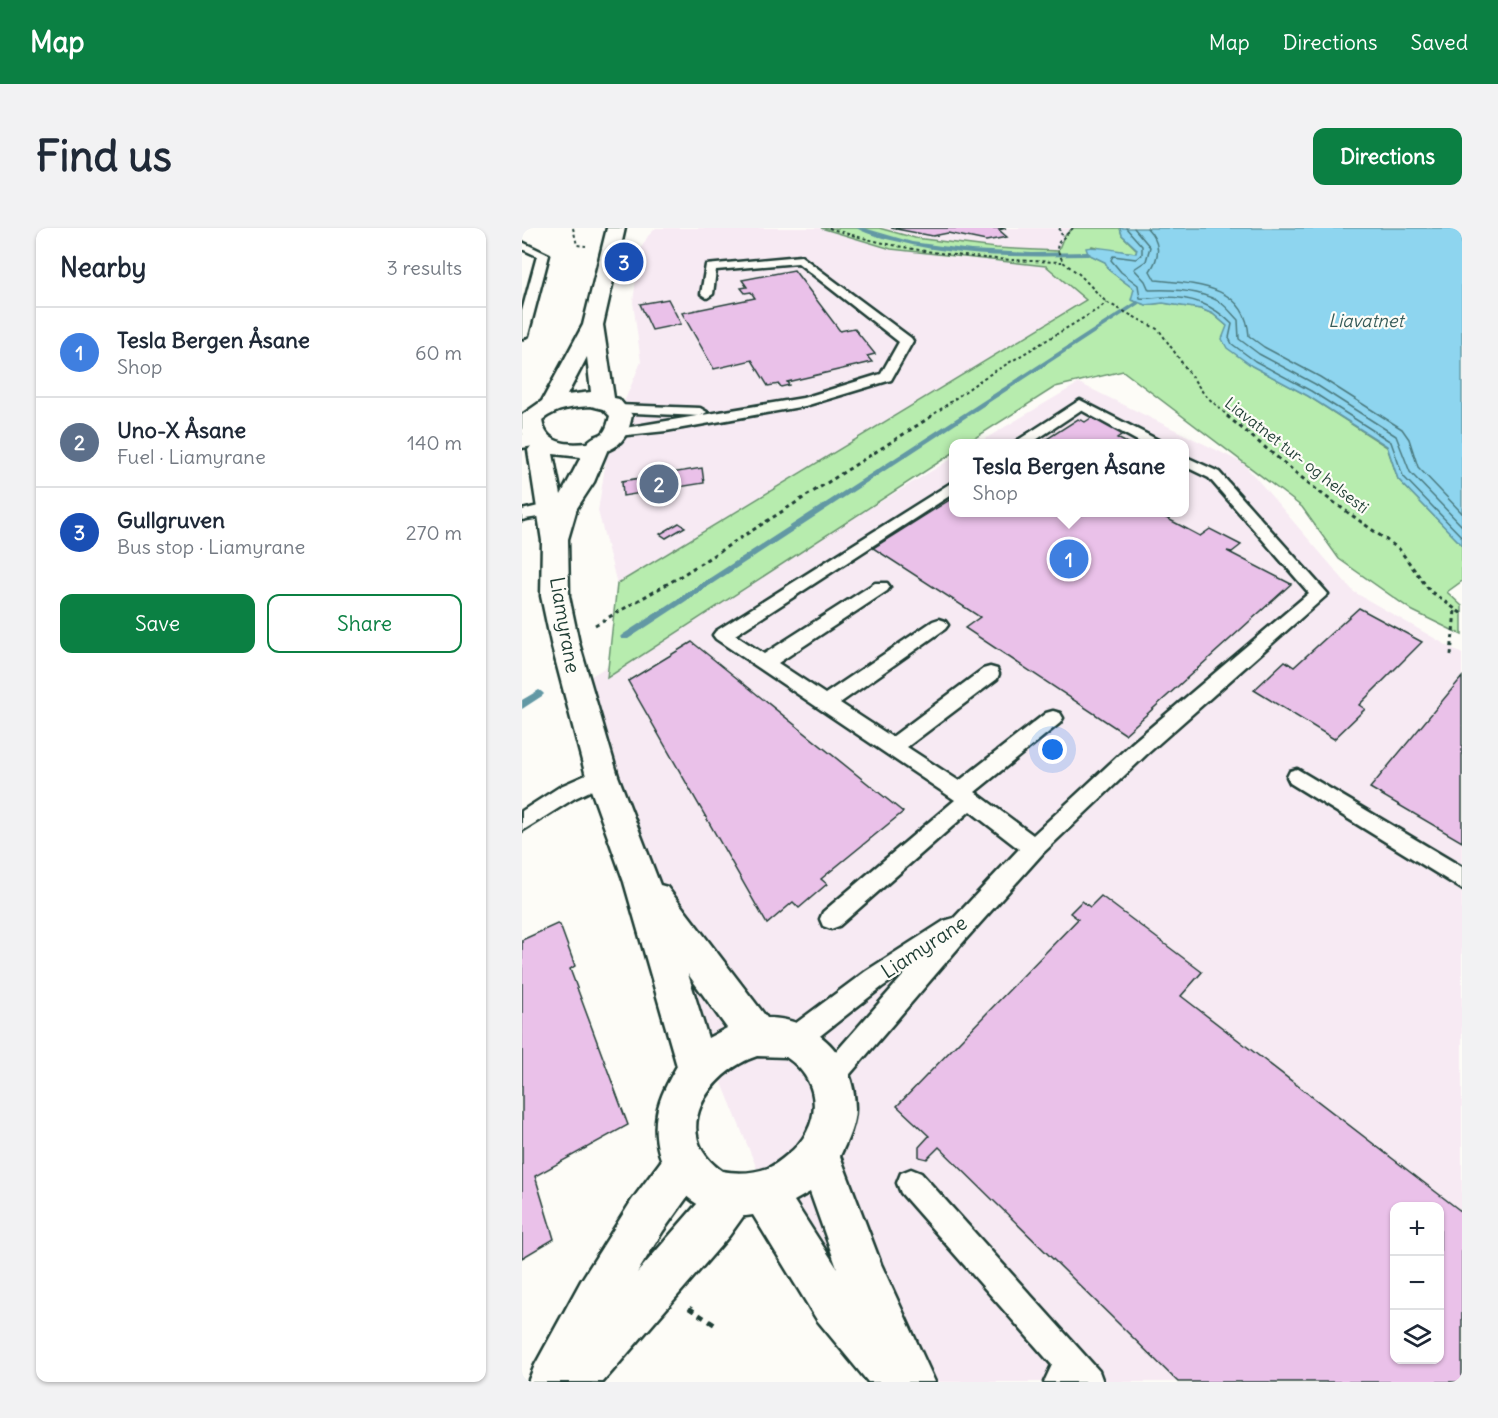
<!DOCTYPE html>
<html lang="en">
<head>
<meta charset="utf-8">
<style>
  body { margin:0; font-family:Delius,sans-serif; background:#f2f2f3; color:#1f2937 }
  .controls { position:absolute; right:18px; bottom:18px; display:grid; overflow:hidden; border-radius:12px; box-shadow:0 2px 4px #0004 }
  .controls button { width:54px; height:54px; display:grid; place-items:center; padding:0; border:0; border-bottom:2px solid #e0e1e3; background:#fff; color:#1f2937; font:30px sans-serif }
  .you { position:absolute; left:531px; top:522px; width:21px; height:21px; margin:-15px; border:4px solid #fff; border-radius:50%; background:#1a73e8; box-shadow:0 0 0 9px #1a73e833 }
  .badge { display:grid; place-items:center; width:39px; height:39px; border-radius:50%; background:#0b8043; color:#fff; font-size:20px; font-weight:700 }
  .pin { position:absolute; translate:-50% -50%; border:3px solid #fff; box-shadow:0 2px 6px #0006 }
  .popup { position:absolute; left:427px; top:211px; width:240px; height:78px; box-sizing:border-box; display:grid; place-content:center; border-radius:12px; background:#fff; filter:drop-shadow(0 2px 4px #0005); font-size:20px; white-space:nowrap; color:#747a83 }
  .popup b { font-size:22px; color:#1f2937 }
  .popup::after { content:''; position:absolute; left:50%; top:100%; margin-left:-12px; border:12px solid transparent; border-top-color:#fff }
  .list { margin:0; padding:0; list-style:none }
  h2 { display:flex; justify-content:space-between; align-items:center; height:78px; margin:0; padding:0 24px; font-size:26px }
  h2 small { font-size:20px; font-weight:400; color:#747a83 }
  .list li { display:grid; grid-template-columns:39px 1fr auto; gap:18px; align-items:center; box-sizing:border-box; height:90px; padding:0 24px; border-top:2px solid #e0e1e3 }
  .list b { display:block; font-size:22px; white-space:nowrap }
  .list p { margin:0; font-size:20px; white-space:nowrap; color:#747a83 }
  .list em { font-size:20px; font-style:normal; color:#747a83 }
  .actions { display:flex; gap:12px; padding:18px 24px }
  .actions a { flex:1; padding:14px 0; border:2px solid #0b8043; border-radius:12px; text-align:center; font-size:21px; color:#0b8043 }
  .actions .main { background:#0b8043; color:#fff }
  .icon { flex:none; width:33px; height:33px; fill:none; stroke:currentColor; stroke-width:2; stroke-linecap:round; stroke-linejoin:round }
  .map { position:relative; flex:none; width:940px; height:1154px; overflow:hidden; border-radius:12px }
  header { display:flex; align-items:center; gap:36px; box-sizing:border-box; height:84px; padding:0 30px; background:#0b8043; color:#fff }
  header strong { font-size:28px }
  nav { display:flex; gap:33px; margin-inline-start:auto; font-size:21px }
  .intro { display:flex; align-items:center; justify-content:space-between; box-sizing:border-box; height:144px; padding:0 36px }
  h1 { margin:0; font-size:42px }
  .button { padding:15px 27px; border-radius:12px; background:#0b8043; color:#fff; font-size:21px; font-weight:700 }
  main { display:flex; gap:36px; padding:0 36px }
  aside { flex:1; background:#fff; border-radius:12px; box-shadow:0 2px 4px #0004 }
  .map>svg:first-child { display:block }
  .built { fill:#f7eaf3; fill-rule:evenodd }
  .green { fill:#b7ecae; stroke:#6b9471; stroke-width:1.5 }
  .water { fill:#8ed5ef; stroke:#6298a4; stroke-width:1.5 }
  .lines { fill:none; stroke-linecap:round; stroke-linejoin:round }
  .shore { stroke:#4b7a7f; stroke-width:1.5 }
  .stream { fill:#6298a4; fill-rule:evenodd }
  .building { fill:#eac1e9; stroke:#1f3d34; stroke-width:1.5; fill-rule:evenodd }
  .service-casing { stroke:#1f3d34; stroke-width:5 }
  .minor-casing { stroke:#1f3d34; stroke-width:5 }
  .tertiary-casing { stroke:#1f3d34; stroke-width:5 }
  .secondary-casing { stroke:#1f3d34; stroke-width:5 }
  .path-far2 { stroke:#1f3d34; stroke-width:2; stroke-dasharray:3 3; stroke-linecap:butt }
  .path-far1 { stroke:#1f3d34; stroke-width:3; stroke-dasharray:4 4; stroke-linecap:butt }
  .path { stroke:#1f3d34; stroke-width:4.5; stroke-dasharray:6 6; stroke-linecap:butt }
  .service { fill:#fdfcf7; fill-rule:evenodd }
  .minor { fill:#fdfcf7; fill-rule:evenodd }
  .tertiary { fill:#fdfcf7; fill-rule:evenodd }
  .secondary { fill:#fdfcf7; fill-rule:evenodd }
  .labels { text-anchor:middle; stroke-width:4.5; stroke-linejoin:round; paint-order:stroke }
  .far-street-label { font-size:16px; fill:#1f3d34; stroke:#fdfcf7 }
  .far-water-label { font-size:18px; font-style:italic; fill:#355b59; stroke:#fdfcf7 }
  .street-label { font-size:20px; fill:#1f3d34; stroke:#fdfcf7 }
</style>
</head>
<body>
<header>
<strong>Map</strong>
<nav><a>Map</a><a>Directions</a><a>Saved</a></nav>
</header>
<div class="intro"><h1>Find us</h1><a class="button">Directions</a></div>
<main>
<aside>
<h2>Nearby<small>3 results</small></h2>
<ul class="list">
<li><span class="badge" style="background:#3f7fe0">1</span><div><b>Tesla Bergen Åsane</b><p>Shop</p></div><em>60 m</em></li>
<li><span class="badge" style="background:#5c6f8a">2</span><div><b>Uno-X Åsane</b><p>Fuel · Liamyrane</p></div><em>140 m</em></li>
<li><span class="badge" style="background:#1a4fb4">3</span><div><b>Gullgruven</b><p>Bus stop · Liamyrane</p></div><em>270 m</em></li>
</ul>
<div class="actions"><a class="main">Save</a><a>Share</a></div>
</aside>
<div class="map">
<svg width="940" height="1154" viewBox="0 0 940 1154">
  <rect width="100%" height="100%" fill="#fdfcf7"/>
  <filter id="ink" filterUnits="userSpaceOnUse"><feTurbulence type="fractalNoise" baseFrequency=".0167" numOctaves="2"/><feDisplacementMap in="SourceGraphic" scale="12" xChannelSelector="R" yChannelSelector="G"/><feConvolveMatrix kernelMatrix="1 2 1 2 8 2 1 2 1" color-interpolation-filters="sRGB"/></filter>
  <g filter="url(#ink)">
    <!-- built -->
    <g class="built">
      <polygon points="134,0 299,0 322,8 427,29 524,38 565,72 95,356 76,283 88,207 119,134 111,74 118,22 126,8"/>
      <polygon points="357,0 557,0 536,23 474,20 393,10"/>
      <path d="M557 155 721 235 832 364 940 426V1154H385L253 985 154 742 61 453 431 230 432 284H662V216L456 215ZM872 978H918V1132H872Z"/>
    </g>
    <!-- green -->
    <polygon class="green" points="299,0 357,0 393,10 474,20 536,23 542,8 551,0 598,0 600,7 615,22 614,25 585,22 570,18 566,26 583,34 588,43 612,61 624,77 641,75 679,81 691,86 705,98 730,138 786,168 865,219 876,251 940,317 940,353 925,364 940,378 940,407 891,383 817,331 780,279 601,143 533,159 445,215 432,216 431,225 85,450 95,356 564,72 524,38 369,21"/>
    <!-- water -->
    <path class="water" d="M598 0H940V317L876 251 865 218 786 168 730 138 705 120 700 111 705 98 691 86 679 81 641 75 624 77 609 72 612 61 588 43 583 34 566 26 564 20C572 17 602 24 614 25L615 21 600 7Z"/>
    <g class="lines">
      <!-- shore -->
      <g class="shore">
        <path d="M604 0 620 18V26L614 31 591 28 589 32 599 44 616 57 618 70C626 71 633 69 642 69 670 69 690 76 710 96L707 110 710 116 733 133 789 163 869 214 881 248 940 309"/>
        <path d="M612 0 628 19 624 33 612 41 623 53 627 62C648 61 680 62 699 75 705 79 711 87 716 92L717 111 737 126 793 156 874 208 888 244 940 298"/>
        <path d="M625 0C638 14 639 27 628 43L633 52C673 56 724 57 727 108L742 119 798 149 880 201 887 211 896 239 940 285"/>
      </g>
      <!-- stream -->
      <g class="stream">
        <path d="M334 0H342L390 14 449 22 510 25 566 24 569 26 566 28C503 29 439 30 378 14 363 11 347 7 334 0Z"/>
        <polygon points="615,73 617,74 617,76 106,411 100,411 98,409 100,407"/>
        <polygon points="17,462 20,464 22,466 20,468 0,481 0,472"/>
      </g>
    </g>
    <!-- building -->
    <g class="building">
      <polygon points="369,0 484,0 477,2 485,9 464,13 426,5 411,8"/>
      <polygon points="272,42 318,103 332,100 353,126 345,128 350,134 265,154 267,157 259,159 257,156 246,158 230,132 192,141 160,85 233,70 229,64 223,65 219,60 225,59 220,52"/>
      <polygon points="146,71 159,96 130,102 118,76"/>
      <polygon points="572,188 605,203 595,210 607,216 517,216 556,191 563,194"/>
      <polygon points="180,240 182,255 101,268 100,253"/>
      <polygon points="432,269 432,284 633,284 678,308 688,301 719,317 710,324 705,323 769,356 603,506 443,400 458,389 351,320"/>
      <polygon points="157,295 163,299 144,310 138,306"/>
      <polygon points="837,380 900,414 837,477 843,481 812,511 732,462 763,433 772,439"/>
      <polygon points="170,414 381,584 299,651 305,656 277,680 271,674 245,696 106,453"/>
      <polygon points="940,449 940,614 848,560"/>
      <path d="M579 668 680 744 659 768 940 984V1154H656L417 919 405 931 397 929V919L407 908 375 878 556 691 548 685 560 673 568 679ZM872 978H918V1132H872Z"/>
      <polygon points="35,696 38,697 53,738 48,741 106,897 13,948 32,1011 0,1030 0,712"/>
    </g>
    <g class="lines">
      <!-- service casing -->
      <g class="service-casing">
        <g id="service">
          <polygon points="0,14 27,27 6,107 0,111 0,83 15,28 0,21"/>
          <polygon points="279,28 389,110 391,113 369,152 283,178 144,203 86,209 84,206 86,203 91,202 281,170 359,146 377,114 276,35 194,42 191,66 185,70 179,66 184,37"/>
          <polygon points="558,172 638,213 640,216 621,216 559,182 508,216 490,216"/>
          <polygon points="95,177 178,180 185,184 178,188 90,184 88,181 90,178"/>
          <polygon points="662,228 697,244 806,366 624,527 521,625 443,712 317,859 308,863 299,859 295,850 299,841 387,741 360,759 280,822 271,825 262,822 258,813 262,804 344,743 422,693 432,690 497,621 448,583 317,698 309,701 301,698 298,691 301,684 433,572 194,411 191,407 194,403 432,253 432,265 213,407 242,426 353,355 365,355 368,359 365,363 256,435 303,466 411,393 417,391 423,393 426,397 423,401 318,475 370,509 461,441 468,439 475,441 477,446 475,451 385,519 437,553 524,485 531,483 538,485 541,490 538,495 453,564 511,607 609,516 787,365 687,250 662,238"/>
          <path d="M29 275H42L50 280C44 286 11 289 0 292V282Z"/>
          <polygon points="80,540 87,542 90,548 87,554 53,570 0,603 0,583 39,558"/>
          <polygon points="775,541 940,639 940,661 768,555 765,549 768,543"/>
          <polygon points="389,941 399,945 577,1143 581,1154 522,1154 530,1137 379,965 375,955 379,945"/>
        </g>
      </g>
      <!-- minor casing -->
      <g class="minor-casing">
        <polygon id="minor" points="0,206 11,208 15,213 11,218 0,220"/>
      </g>
      <!-- tertiary casing -->
      <g class="tertiary-casing">
        <polygon id="tertiary" points="163,915 178,921 184,936 178,951 141,1003 115,1045 195,953 210,946 225,953 232,968 225,983 207,1008 81,1154 6,1154 13,1137 59,1053 110,972 148,921"/>
      </g>
      <!-- secondary casing -->
      <g class="secondary-casing">
        <path id="secondary" d="M85 0H103L81 97 92 170 97 171 110 187C107 203 102 216 85 223L72 254 55 280 46 311 47 368 57 415 96 548 138 657 145 659 245 790C294 790 333 829 333 880 333 897 325 913 318 928L359 1036 413 1154H346L295 1092 231 987C172 997 125 941 135 885 138 868 147 852 155 838L102 654 64 548 29 415 19 368 20 313 6 222 10 217 0 205V187L20 173 61 97ZM65 129 69 164 45 167ZM69 178 81 181 88 188C81 216 77 201 65 215 45 217 23 216 20 192 35 180 51 179 69 178ZM31 226 59 229 39 267ZM166 746 205 800 186 810ZM235 828 264 829C302 854 300 900 265 927 259 932 253 937 246 940 232 945 215 946 200 943 146 906 186 844 235 828ZM288 964 315 1040 272 973Z"/>
      </g>
      <!-- path-far2 -->
      <g class="path-far2">
        <polyline points="51,0 55,17 64,18"/>
        <path d="M307 0C383 25 460 32 540 34"/>
        <polyline points="538,0 537,4 542,8"/>
        <polyline points="551,0 536,15 535,21 541,34 557,46 584,74 637,102 682,166 707,189"/>
        <polyline points="408,189 460,151 578,80 584,74"/>
      </g>
      <!-- path-far1 -->
      <g class="path-far1">
        <polyline points="705,188 796,263 877,321 908,363 940,386"/>
        <polyline points="73,397 154,351 410,188"/>
        <polyline points="929,427 933,382"/>
      </g>
      <!-- path -->
      <polyline class="path" points="167,1080 193,1097"/>
      <!-- service -->
      <use href="#service" class="service"/>
      <!-- minor -->
      <use href="#minor" class="minor"/>
      <!-- tertiary -->
      <use href="#tertiary" class="tertiary"/>
      <!-- secondary -->
      <use href="#secondary" class="secondary"/>
    </g>
  </g>
  <g class="labels">
    <!-- far-street labels -->
    <g class="far-street-label">
      <text transform="translate(775 227) rotate(38)" y="6">Liavatnet tur- og helsesti</text>
    </g>
    <!-- far-water labels -->
    <g class="far-water-label">
      <text x="844" y="99">Liavatnet</text>
    </g>
    <!-- street labels -->
    <g class="street-label">
      <text transform="translate(43 397) rotate(80)" y="7">Liamyrane</text>
      <text transform="translate(402 719) rotate(-33)" y="7">Liamyrane</text>
    </g>
  </g>
</svg>
<div class="controls">
<button>+</button>
<button>−</button>
<button><svg class="icon" aria-label="layers" viewBox="0 0 24 24"><path d="M12 4l9 5-9 5-9-5zM3 14l9 5 9-5"/></svg></button>
</div>
<div class="you"></div>
<div class="pin badge" style="left:547px;top:331px;background:#3f7fe0">1</div>
<div class="popup"><b>Tesla Bergen Åsane</b>Shop</div>
<div class="pin badge" style="left:137px;top:256px;background:#5c6f8a">2</div>
<div class="pin badge" style="left:102px;top:34px;background:#1a4fb4">3</div>
</div>
</main>
</body>
</html>
